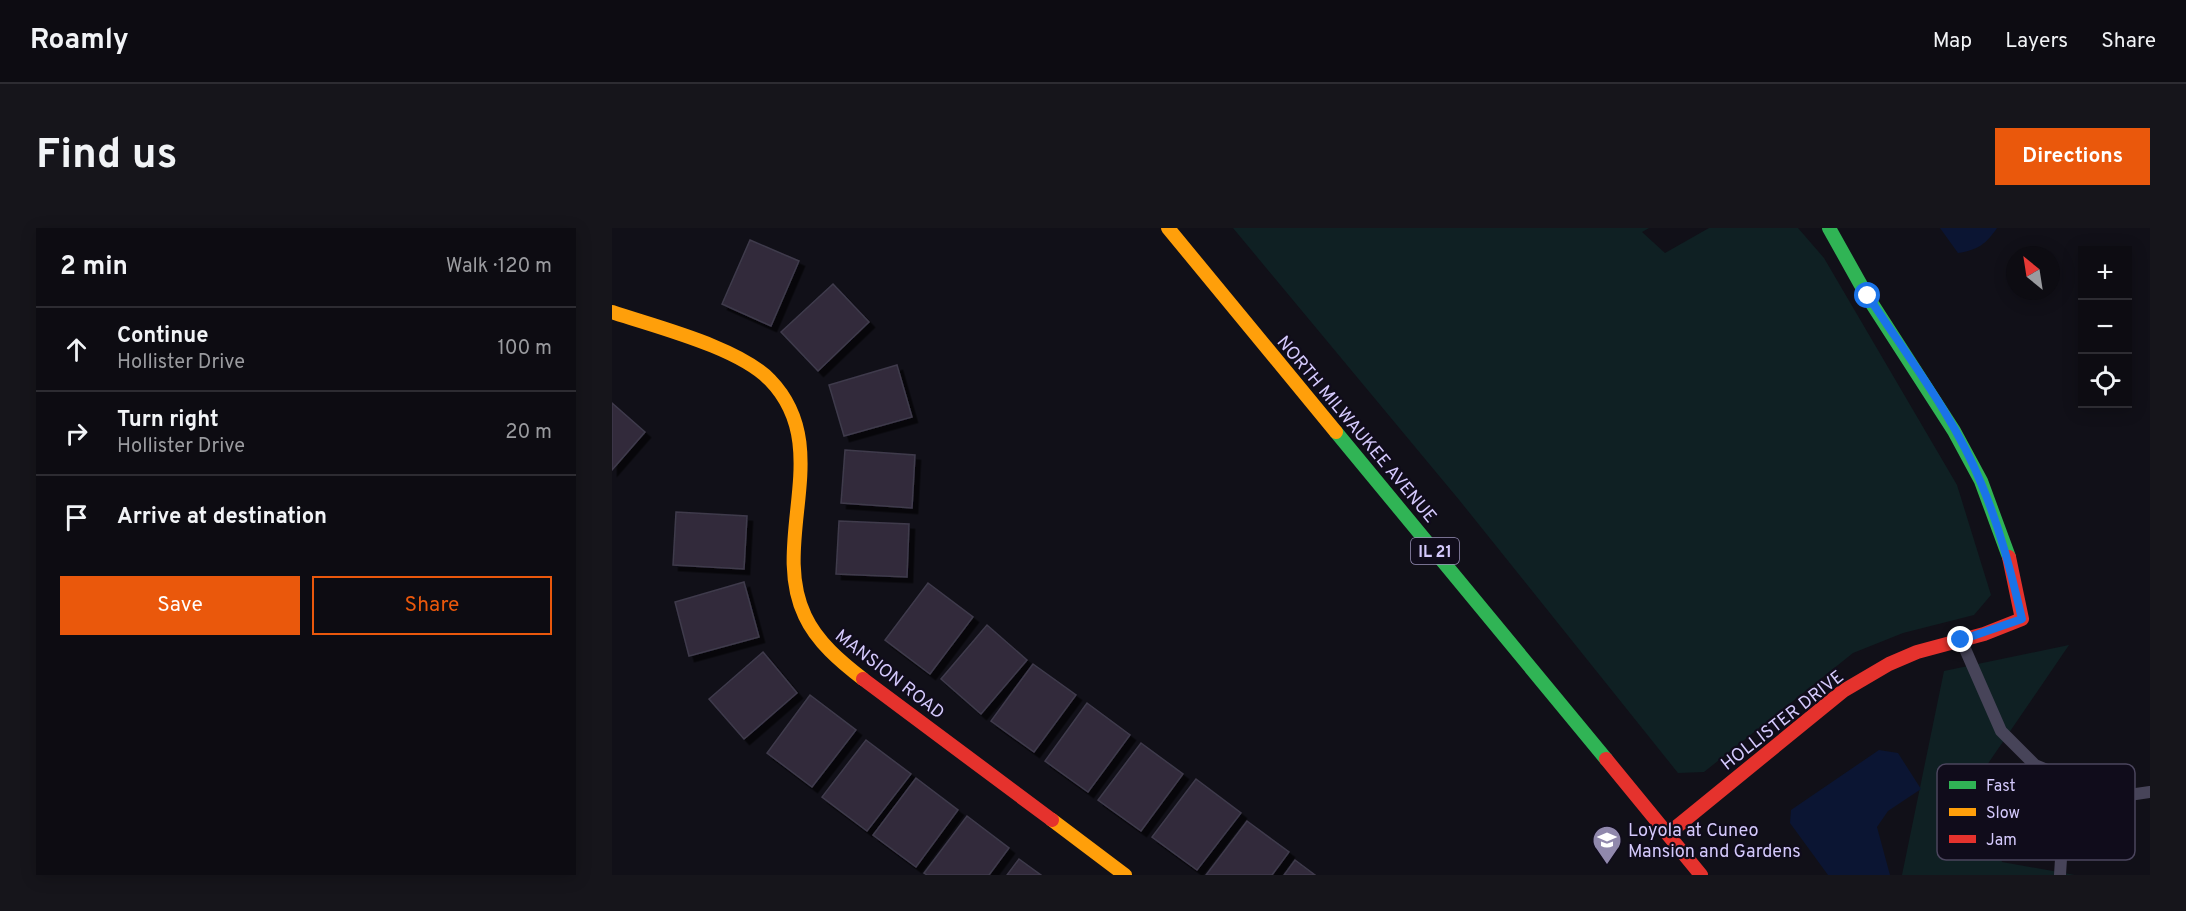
<!DOCTYPE html>
<html lang="en">
<head>
<meta charset="utf-8">
<style>
  body { margin:0; font-family:Overpass,sans-serif; background:#16151b; color:#f1f3f6 }
  .controls { position:absolute; right:18px; top:18px; display:grid; overflow:hidden; border-radius:0px; box-shadow:0 3px 15px #0003 }
  .controls button { width:54px; height:54px; display:grid; place-items:center; padding:0; border:0; border-bottom:2px solid #2d2c32; background:#0d0c12; color:#f1f3f6; font:30px sans-serif }
  .compass { position:absolute; left:1394px; top:18px; width:54px; height:54px; border-radius:50%; background:#0d0c12; box-shadow:0 3px 15px #0003; rotate:330deg }
  .stop { position:absolute; width:18px; height:18px; margin:-14px; border:4px solid #1a73e8; border-radius:50%; background:#fff }
  .stop.end { background:#1a73e8; border-color:#fff; box-shadow:0 2px 6px #0008 }
  .list { margin:0; padding:0; list-style:none }
  h2 { display:flex; justify-content:space-between; align-items:center; height:78px; margin:0; padding:0 24px; font-size:26px }
  h2 small { font-size:20px; font-weight:400; color:#9a9b9f }
  .list li { display:grid; grid-template-columns:39px 1fr auto; gap:18px; align-items:center; box-sizing:border-box; height:84px; padding:0 24px; border-top:2px solid #2d2c32 }
  .list b { display:block; font-size:22px; white-space:nowrap }
  .list p { margin:0; font-size:20px; white-space:nowrap; color:#9a9b9f }
  .list em { font-size:20px; font-style:normal; color:#9a9b9f }
  .actions { display:flex; gap:12px; padding:18px 24px }
  .actions a { flex:1; padding:14px 0; border:2px solid #ea580c; border-radius:0px; text-align:center; font-size:21px; color:#ea580c }
  .actions .main { background:#ea580c; color:#fff }
  .icon { flex:none; width:33px; height:33px; fill:none; stroke:currentColor; stroke-width:2; stroke-linecap:round; stroke-linejoin:round }
  .map { position:relative; flex:none; width:1538px; height:647px; overflow:hidden; border-radius:0px }
  header { display:flex; align-items:center; gap:36px; box-sizing:border-box; height:84px; padding:0 30px; background:#0d0c12; border-bottom:2px solid #2d2c32 }
  header strong { font-size:28px }
  nav { display:flex; gap:33px; margin-inline-start:auto; font-size:21px }
  .intro { display:flex; align-items:center; justify-content:space-between; box-sizing:border-box; height:144px; padding:0 36px }
  h1 { margin:0; font-size:42px }
  .button { padding:15px 27px; border-radius:0px; background:#ea580c; color:#fff; font-size:21px; font-weight:700 }
  main { display:flex; gap:36px; padding:0 36px }
  aside { flex:1; background:#0d0c12; border-radius:0px; box-shadow:0 3px 15px #0003 }
  .map>svg:first-child { display:block }
  .green { fill:#0f2023 }
  .water { fill:#0b1533 }
  .building { fill:#302c3a; stroke:#3f3a4c; stroke-width:1.5; filter:url(#shadow) }
  .lines { fill:none; stroke-linecap:round; stroke-linejoin:round }
  .lane { stroke:#474459; stroke-width:12 }
  .fast { stroke:#30b455; stroke-width:14 }
  .slow { stroke:#ff9f0a; stroke-width:14 }
  .jam { stroke:#e5322d; stroke-width:14 }
  .route { stroke:#1a73e8; stroke-width:8 }
  .labels { text-anchor:middle; stroke-width:4.5; stroke-linejoin:round; paint-order:stroke }
  .shield { fill:#100c1b; stroke:#9990b8; stroke-width:1.5 }
  .shield-label { font-size:16px; font-weight:bold; fill:#d4c9fc }
  .street-label { font-size:18px; fill:#d4c9fc; stroke:#100c1b }
  .poi-label { font-size:18px; fill:#d4c9fc; stroke:#100c1b; text-anchor:start }
  .key { fill:#100c1b; stroke:#4b455e; stroke-width:1.5 }
  .key-label { font-size:16px; fill:#d4c9fc }
</style>
</head>
<body>
<header>
<strong>Roamly</strong>
<nav><a>Map</a><a>Layers</a><a>Share</a></nav>
</header>
<div class="intro"><h1>Find us</h1><a class="button">Directions</a></div>
<main>
<aside>
<h2>2 min<small>Walk · 120 m</small></h2>
<ul class="list">
<li><svg class="icon" aria-label="ahead" viewBox="0 0 24 24"><path d="M12 20V5M6 11l6-6 6 6"/></svg><div><b>Continue</b><p>Hollister Drive</p></div><em>100 m</em></li>
<li><svg class="icon" aria-label="right" viewBox="0 0 24 24"><path d="M7 20v-9h11M14 6l5 5-5 5"/></svg><div><b>Turn right</b><p>Hollister Drive</p></div><em>20 m</em></li>
<li><svg class="icon" aria-label="arrive" viewBox="0 0 24 24"><path d="M6 21V4h12l-3 4 3 4H6"/></svg><div><b>Arrive at destination</b></div></li>
</ul>
<div class="actions"><a class="main">Save</a><a>Share</a></div>
</aside>
<div class="map">
<svg width="1538" height="647" viewBox="0 0 1538 647">
  <defs>
    <filter id="shadow"><feDropShadow dx="5.5" dy="5.5" stdDeviation="0" flood-color="#0009"/></filter>
  </defs>
  <rect width="100%" height="100%" fill="#111018"/>
  <!-- green -->
  <g class="green">
    <polygon points="621,0 1037,0 1030,4 1053,25 1097,0 1186,0 1212,30 1345,257 1379,367 1362,387 1291,405 1241,425 1092,544 1066,545 848,273"/>
    <polygon points="1457,417 1373,540 1390,634 1463,647 1290,647 1332,443"/>
  </g>
  <!-- water -->
  <g class="water">
    <path d="M1328 0H1385C1374 16 1366 22 1346 25Z"/>
    <polygon points="1267,522 1286,525 1309,561 1276,583 1265,599 1278,647 1216,647 1178,595 1179,582"/>
  </g>
  <!-- building -->
  <g class="building">
    <polygon points="138,12 187,33 159,98 110,76"/>
    <polygon points="221,56 257,94 206,143 169,104"/>
    <polygon points="285,137 300,189 232,208 217,157"/>
    <polygon points="0,175 33,204 0,242"/>
    <polygon points="233,222 303,227 300,280 229,275"/>
    <polygon points="64,284 135,288 132,341 61,337"/>
    <polygon points="227,293 297,296 295,349 224,346"/>
    <polygon points="132,354 147,409 77,428 63,374"/>
    <polygon points="316,355 361,389 318,446 273,412"/>
    <polygon points="375,397 415,432 369,486 329,451"/>
    <polygon points="151,424 185,465 132,511 97,471"/>
    <polygon points="421,436 464,467 422,524 379,493"/>
    <polygon points="198,467 244,502 200,559 155,525"/>
    <polygon points="475,475 518,507 476,564 433,533"/>
    <polygon points="254,512 299,546 255,603 210,569"/>
    <polygon points="529,515 571,546 529,603 486,572"/>
    <polygon points="304,550 346,582 304,639 261,607"/>
    <polygon points="584,551 629,585 585,642 540,609"/>
    <polygon points="355,588 397,620 377,647 315,647 312,645"/>
    <polygon points="635,593 677,624 660,647 594,647"/>
    <polygon points="407,631 429,647 395,647"/>
    <polygon points="683,632 703,647 672,647"/>
  </g>
  <g class="lines">
    <!-- lane -->
    <g class="lane">
      <polyline points="1350,414 1389,503 1423,537 1454,550 1517,567 1538,564"/>
      <polyline points="1448,647 1454,550"/>
    </g>
    <!-- fast -->
    <g class="fast">
      <polyline points="1217,0 1255,68 1342,203 1369,253 1397,329"/>
      <polyline points="724,204 994,531"/>
    </g>
    <!-- slow -->
    <g class="slow">
      <polyline points="556,0 724,204"/>
      <path d="M0 84C44 99 126 119 158 152 224 220 157 313 193 388 205 414 229 434 251 451"/>
      <polyline points="440,592 513,647"/>
    </g>
    <!-- jam -->
    <g class="jam">
      <polyline points="251,451 440,592"/>
      <polyline points="994,531 1089,647"/>
      <polyline points="1057,605 1231,463 1277,436 1305,424 1372,406 1410,391 1397,329"/>
    </g>
  </g>
  <g class="lines">
    <!-- route -->
    <path class="route" d="M1256 68C1295 128 1342 188 1369 255 1388 300 1399 344 1410 391L1349 412"/>
  </g>
  <!-- icons -->
  <defs>
    <g id="university-pin" transform="scale(1.5)"><path d="M0 17L-7.5 6A9.5 9.5 0 1 1 7.5 6Z" fill="#9088ac" stroke="#100c1b"/><path d="M0-5L7-2L0 1L-7-2ZM-4 1L0 2.5L4 1V4Q0 6-4 4Z" fill="#fff"/></g>
  </defs>
  <g fill-rule="evenodd">
    <use href="#university-pin" x="995" y="612"/>
  </g>
  <g class="labels">
    <!-- shield labels -->
    <rect class="shield" x="799" y="310" width="48" height="26" rx="4.5"/>
    <g class="shield-label">
      <text x="823" y="329">IL 21</text>
    </g>
    <!-- street labels -->
    <g class="street-label">
      <text transform="translate(745 201) rotate(50)" y="6">NORTH MILWAUKEE AVENUE</text>
      <text transform="translate(278 446) rotate(38)" y="6">MANSION ROAD</text>
      <text transform="translate(1170 492) rotate(-38)" y="6">HOLLISTER DRIVE</text>
    </g>
    <!-- poi labels -->
    <g class="poi-label">
      <text x="1016" y="608">Loyola at Cuneo<tspan x="1016" dy="21">Mansion and Gardens</tspan></text>
    </g>
  </g>
  <!-- legend -->
  <rect x="1325" y="536" width="198" height="96" rx="9" class="key"/>
  <rect x="1337" y="553" width="27" height="8" fill="#30b455"/>
  <rect x="1337" y="580" width="27" height="8" fill="#ff9f0a"/>
  <rect x="1337" y="607" width="27" height="8" fill="#e5322d"/>
  <g class="key-label">
    <text x="1374" y="563">Fast</text>
    <text x="1374" y="590">Slow</text>
    <text x="1374" y="617">Jam</text>
  </g>
</svg>
<div class="controls">
<button>+</button>
<button>−</button>
<button><svg class="icon" aria-label="locate" viewBox="0 0 24 24"><circle cx="12" cy="12" r="6"/><path d="M12 2v4M12 18v4M2 12h4M18 12h4"/></svg></button>
</div>
<svg class="compass" viewBox="-18 -18 36 36"><path d="M0-13l5 13h-10z" fill="#e53935"/><path d="M0 13l5-13h-10z" fill="#9a9b9f"/></svg>
<div class="stop" style="left:1256px;top:68px"></div>
<div class="stop end" style="left:1349px;top:412px"></div>
</div>
</main>
</body>
</html>
